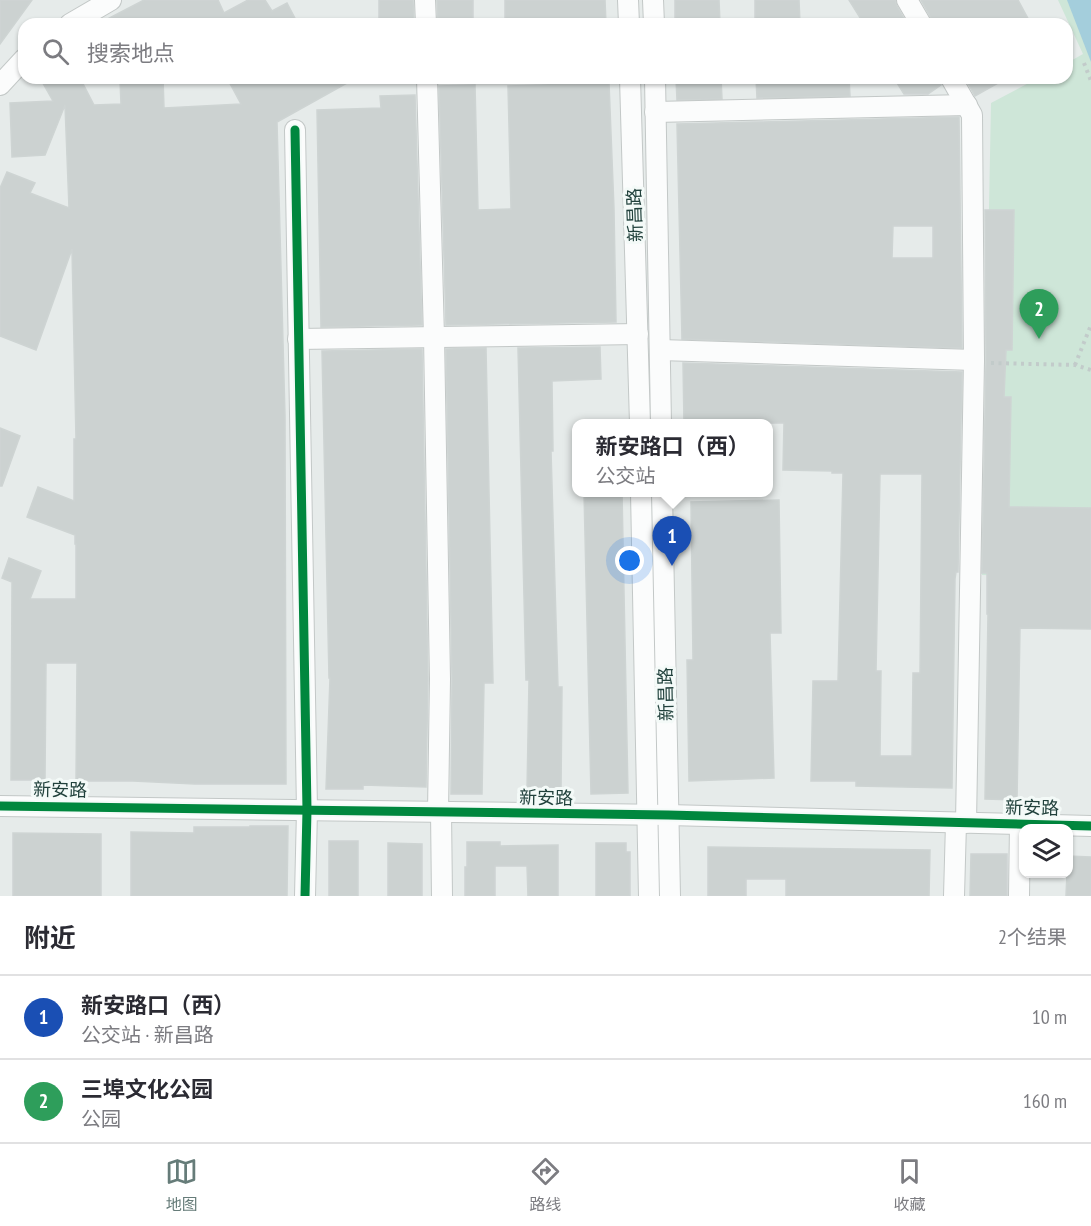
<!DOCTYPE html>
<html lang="zh">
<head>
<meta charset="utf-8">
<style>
  body { margin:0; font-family:"PT Sans Narrow","Noto Sans SC",sans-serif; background:#f2f2f3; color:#2b2b33 }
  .controls { position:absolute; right:18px; bottom:18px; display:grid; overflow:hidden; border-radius:12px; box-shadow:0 2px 4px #0004 }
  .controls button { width:54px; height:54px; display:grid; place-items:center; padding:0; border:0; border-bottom:2px solid #e1e1e2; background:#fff; color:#2b2b33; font:30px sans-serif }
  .you { position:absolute; left:630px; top:561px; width:21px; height:21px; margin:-15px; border:4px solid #fff; border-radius:50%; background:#1a73e8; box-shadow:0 0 0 9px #1a73e833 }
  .badge { display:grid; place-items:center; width:39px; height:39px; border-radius:50%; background:#667c79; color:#fff; font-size:20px; font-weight:700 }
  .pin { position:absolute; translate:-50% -50px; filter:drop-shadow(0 2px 3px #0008) }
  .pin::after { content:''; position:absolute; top:32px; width:21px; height:18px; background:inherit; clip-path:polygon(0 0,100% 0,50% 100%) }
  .popup { position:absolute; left:572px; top:419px; width:201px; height:78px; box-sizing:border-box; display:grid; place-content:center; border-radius:12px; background:#fff; filter:drop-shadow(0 2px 4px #0005); font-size:20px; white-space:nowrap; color:#7c7c81 }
  .popup b { font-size:22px; color:#2b2b33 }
  .popup::after { content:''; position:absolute; left:50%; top:100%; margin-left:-12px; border:12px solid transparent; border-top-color:#fff }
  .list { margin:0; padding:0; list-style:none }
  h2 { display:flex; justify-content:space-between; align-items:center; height:78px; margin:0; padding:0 24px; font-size:26px }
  h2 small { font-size:20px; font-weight:400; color:#7c7c81 }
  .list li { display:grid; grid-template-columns:39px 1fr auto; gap:18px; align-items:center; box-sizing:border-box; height:84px; padding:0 24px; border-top:2px solid #e1e1e2 }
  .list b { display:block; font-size:22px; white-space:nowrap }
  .list p { margin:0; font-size:20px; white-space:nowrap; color:#7c7c81 }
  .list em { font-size:20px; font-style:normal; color:#7c7c81 }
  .icon { flex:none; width:33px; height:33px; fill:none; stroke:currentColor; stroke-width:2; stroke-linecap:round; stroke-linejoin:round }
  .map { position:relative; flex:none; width:1091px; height:896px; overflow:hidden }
  .search { position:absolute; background:#fff; box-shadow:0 2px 4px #0004; left:18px; right:18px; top:18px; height:66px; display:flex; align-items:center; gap:15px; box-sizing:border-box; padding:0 21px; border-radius:18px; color:#7c7c81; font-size:22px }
  .sheet { height:246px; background:#fff }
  nav { display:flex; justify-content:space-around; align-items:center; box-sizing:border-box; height:84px; border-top:2px solid #e1e1e2; background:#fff; font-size:16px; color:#7c7c81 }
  nav a { display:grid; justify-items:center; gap:3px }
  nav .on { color:#667c79 }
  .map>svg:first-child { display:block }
  .green { fill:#cee6d8 }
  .water { fill:#a4cedc }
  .building { fill:#ccd2d1; stroke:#ced4d3; stroke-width:1.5; fill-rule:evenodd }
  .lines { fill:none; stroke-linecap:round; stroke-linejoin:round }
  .minor-casing { stroke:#c3c8c7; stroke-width:22 }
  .path { stroke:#c2cbca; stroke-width:4; stroke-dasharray:3 4.5; stroke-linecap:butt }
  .minor { stroke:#fbfcfc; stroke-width:20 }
  .cycleway-casing { stroke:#f4faf8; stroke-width:13 }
  .cycleway { stroke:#00873e; stroke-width:9 }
  .labels { text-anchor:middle; stroke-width:6; stroke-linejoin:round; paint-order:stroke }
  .street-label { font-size:18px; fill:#21413c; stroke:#f4faf8 }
</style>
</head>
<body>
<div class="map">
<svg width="1091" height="896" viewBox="0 0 1091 896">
  <rect width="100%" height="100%" fill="#e6ebea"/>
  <!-- green -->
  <polygon class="green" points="1058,0 1091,0 1091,577 982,575 991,103 1038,78 1067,78 1067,63 1083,54"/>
  <!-- water -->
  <polygon class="water" points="1067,0 1091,0 1091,62"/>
  <!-- building -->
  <g class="building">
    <polygon points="0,0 32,0 0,44"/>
    <polygon points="144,0 218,0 224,13 248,0 265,0 272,11 287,3 298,24 98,24"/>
    <polygon points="379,0 413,0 414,24 379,24"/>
    <polygon points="437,0 473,0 473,24 438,24"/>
    <polygon points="505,0 605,0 606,24 505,24"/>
    <polygon points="675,0 719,0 720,24 675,24"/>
    <polygon points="755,0 799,0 800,24 755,24"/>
    <polygon points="849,0 895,0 897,6 907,24 864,24"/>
    <polygon points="921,0 1018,0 1031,24 933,24 931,18"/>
    <polygon points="40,78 80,78 94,105 121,104 120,80 163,78 164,108 241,104 227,78 356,78 277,122 285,416 286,784 195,784 133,781 76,781 77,663 46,663 45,780 11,780 12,582 2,578 9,558 41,571 30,599 76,599 76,544 75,544 75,535 27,517 38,487 74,501 74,439 76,439 72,249 36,350 0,336 0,188 7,172 35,183 30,193 69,208 65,105 45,155 12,157 10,103 53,101"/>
    <polygon points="676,78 721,78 722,99 677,100"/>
    <polygon points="756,78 849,78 850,96 757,98"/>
    <polygon points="894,78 939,78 941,85 928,94 904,94"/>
    <polygon points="965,78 1007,78 975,96"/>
    <polygon points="609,83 614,209 616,322 446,325 439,86 475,85 478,210 511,209 508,86"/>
    <polygon points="415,95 422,325 321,327 317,110 381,108 380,96"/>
    <path d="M959 117 962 348 682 339 677 124ZM893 226H933V258H892Z"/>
    <polygon points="985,210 1014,210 1012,350 1006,350 1004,397 1011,397 1009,507 1091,508 1091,629 1020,628 1017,800 985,799 988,614 987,614 987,573 982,573 986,360"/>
    <polygon points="600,347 601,379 552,381 553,451 551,451 558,687 562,687 561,791 527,791 529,680 526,680 518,348"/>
    <polygon points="486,348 493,683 484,683 482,794 451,794 452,679 446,349"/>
    <polygon points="422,349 428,679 426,787 363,785 363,789 326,789 330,678 329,678 322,351"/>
    <path d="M683 363 962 372 958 572H956L955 579 952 788 856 786V781H811L813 681H838L843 473H832V471L783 470 784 423H684ZM880 474H922L920 673H913L912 756H880L881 671H876Z"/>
    <polygon points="0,428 20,436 2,486 0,486"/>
    <polygon points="584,492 622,492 628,793 591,794"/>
    <polygon points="779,500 781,633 770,633 774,778 689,781 687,660 693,660 691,502"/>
    <polygon points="250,826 288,826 287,896 131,896 131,832 194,833 194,827 250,827"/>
    <polygon points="13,833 101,834 101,896 13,896"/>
    <rect x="329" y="841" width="29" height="55"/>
    <polygon points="467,842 500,842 500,846 558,845 558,896 528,896 527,866 495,866 495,896 465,896 465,867 467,867"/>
    <polygon points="388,843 422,844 422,896 388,896"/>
    <polygon points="596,843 626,843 626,852 630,852 630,896 596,896"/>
    <polygon points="708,847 930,850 929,896 786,896 786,879 746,879 746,896 708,896"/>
    <polygon points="971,854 1007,854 1007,896 970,896"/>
    <polygon points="1068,856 1091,857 1091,896 1066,896 1067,873 1068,873"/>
  </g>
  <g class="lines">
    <!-- minor casing -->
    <g class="minor-casing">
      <g id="minor">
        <polyline points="425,0 426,24"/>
        <polyline points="628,0 629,24"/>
        <polyline points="653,0 654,24"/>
        <polyline points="907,0 921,24"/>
        <polyline points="70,24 111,0"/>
        <polyline points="427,78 434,337 440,679 438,812"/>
        <polyline points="630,78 640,424"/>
        <polyline points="655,78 661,424"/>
        <polyline points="951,78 972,115 974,360 966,823"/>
        <polyline points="0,85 24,59"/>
        <polyline points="655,112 967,105"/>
        <polyline points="295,130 307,810 305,896"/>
        <polyline points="298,339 638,334"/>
        <polyline points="660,350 974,360"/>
        <polyline points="641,492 649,896"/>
        <polyline points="662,492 670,896"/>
        <polyline points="0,806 668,815 1091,826"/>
        <polyline points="441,812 442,896"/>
        <polyline points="954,896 956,823"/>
        <polyline points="1019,896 1020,825"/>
      </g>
    </g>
    <!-- path -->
    <g class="path">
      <polyline points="1084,63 1091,81"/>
      <polyline points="991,363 1075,365 1091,370"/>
      <polyline points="1075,365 1091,325"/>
    </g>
    <!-- minor -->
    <use href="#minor" class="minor"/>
    <!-- cycleway casing -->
    <g class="cycleway-casing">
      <g id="cycleway">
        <polyline points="295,130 307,810 305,896"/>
        <polyline points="0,806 668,815 1091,826"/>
      </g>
    </g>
    <!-- cycleway -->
    <use href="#cycleway" class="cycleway"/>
  </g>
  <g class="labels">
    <!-- street labels -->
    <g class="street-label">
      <text transform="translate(635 215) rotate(-92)" y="6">新昌路</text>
      <text transform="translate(666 694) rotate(-91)" y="6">新昌路</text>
      <text transform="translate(60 790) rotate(1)" y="6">新安路</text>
      <text transform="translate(546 798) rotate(1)" y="6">新安路</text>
      <text transform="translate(1032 808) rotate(1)" y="6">新安路</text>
    </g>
  </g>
</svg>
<div class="controls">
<button><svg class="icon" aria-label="layers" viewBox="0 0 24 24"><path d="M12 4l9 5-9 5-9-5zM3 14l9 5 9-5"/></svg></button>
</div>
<div class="you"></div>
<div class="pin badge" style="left:672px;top:566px;background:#1a4fb4">1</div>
<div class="popup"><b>新安路口（西）</b>公交站</div>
<div class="pin badge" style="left:1039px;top:339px;background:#2e9e5b">2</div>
<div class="search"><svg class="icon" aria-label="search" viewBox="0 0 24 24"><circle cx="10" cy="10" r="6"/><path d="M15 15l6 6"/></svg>搜索地点</div>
</div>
<section class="sheet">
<h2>附近<small>2个结果</small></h2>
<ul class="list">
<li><span class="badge" style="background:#1a4fb4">1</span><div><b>新安路口（西）</b><p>公交站 · 新昌路</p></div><em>10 m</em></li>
<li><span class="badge" style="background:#2e9e5b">2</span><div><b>三埠文化公园</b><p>公园</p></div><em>160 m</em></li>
</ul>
</section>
<nav>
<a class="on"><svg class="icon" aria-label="map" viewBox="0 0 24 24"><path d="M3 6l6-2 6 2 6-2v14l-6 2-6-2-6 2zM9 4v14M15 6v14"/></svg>地图</a>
<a><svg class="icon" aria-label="directions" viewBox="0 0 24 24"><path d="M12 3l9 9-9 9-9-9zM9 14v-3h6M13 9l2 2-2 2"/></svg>路线</a>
<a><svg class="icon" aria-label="saved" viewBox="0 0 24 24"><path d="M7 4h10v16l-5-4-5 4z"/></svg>收藏</a>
</nav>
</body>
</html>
